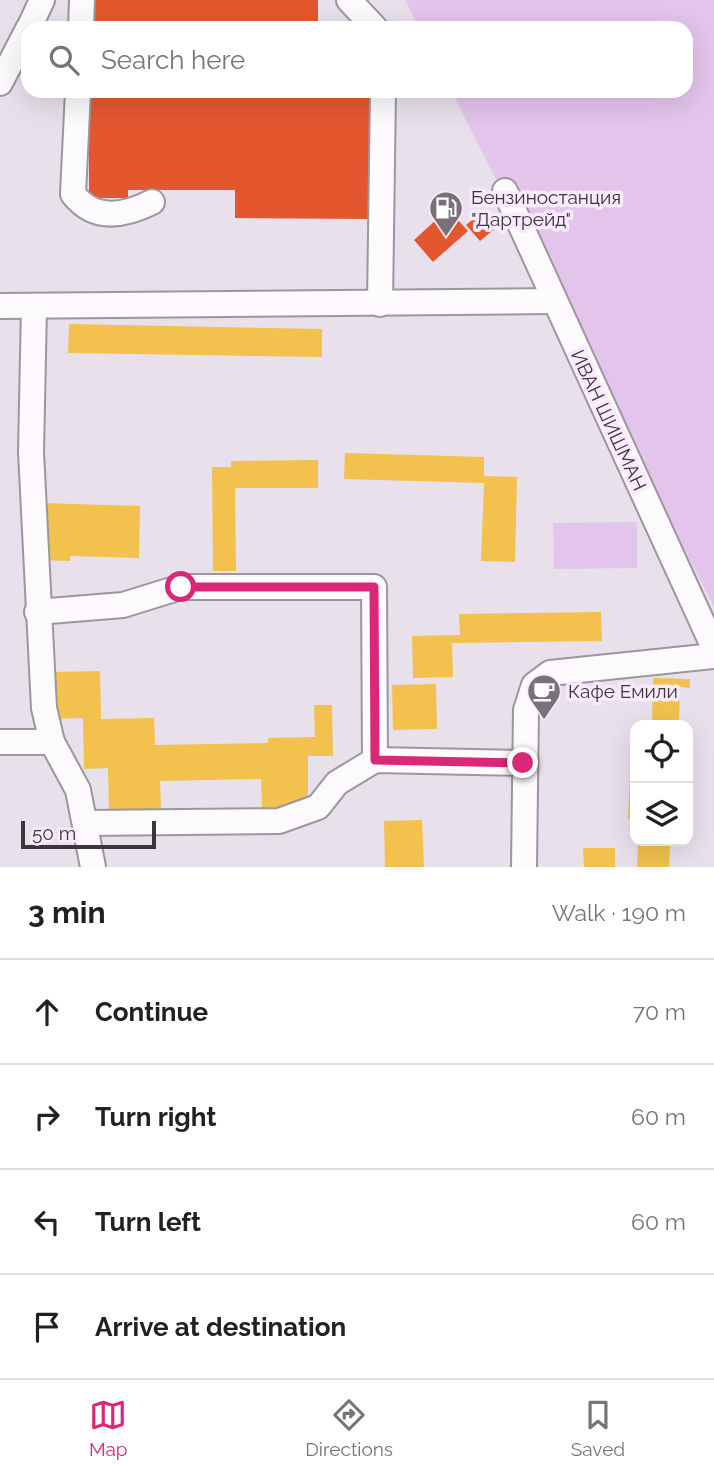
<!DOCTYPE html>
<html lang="en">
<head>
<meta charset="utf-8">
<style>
  body { margin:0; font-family:Raleway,sans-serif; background:#f6f6f6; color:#202124 }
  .controls { position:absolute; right:21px; bottom:21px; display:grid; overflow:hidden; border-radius:14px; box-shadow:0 7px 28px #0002 }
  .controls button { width:63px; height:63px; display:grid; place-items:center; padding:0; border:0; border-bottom:2px solid #e0e0e0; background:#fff; color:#202124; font:35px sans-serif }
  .scale { position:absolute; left:21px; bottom:18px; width:135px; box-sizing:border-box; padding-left:7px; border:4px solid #3b353c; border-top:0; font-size:19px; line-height:24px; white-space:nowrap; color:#3b353c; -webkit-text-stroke:5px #f8eafc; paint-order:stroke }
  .stop { position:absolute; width:21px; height:21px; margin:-16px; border:5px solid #db2777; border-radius:50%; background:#fff }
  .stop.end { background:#db2777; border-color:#fff; box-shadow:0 2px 7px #0008 }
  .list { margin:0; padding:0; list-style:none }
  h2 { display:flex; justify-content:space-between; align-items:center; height:91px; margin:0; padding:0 28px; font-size:30px }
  h2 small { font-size:23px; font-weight:400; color:#757577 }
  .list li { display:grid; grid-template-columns:46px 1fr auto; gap:21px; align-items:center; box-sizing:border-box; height:105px; padding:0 28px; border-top:2px solid #e0e0e0 }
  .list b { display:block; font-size:26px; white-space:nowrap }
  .list em { font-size:23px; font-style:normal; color:#757577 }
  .icon { flex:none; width:38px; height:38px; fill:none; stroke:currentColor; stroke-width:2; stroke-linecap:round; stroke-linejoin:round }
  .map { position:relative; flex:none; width:714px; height:867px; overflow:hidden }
  .search { position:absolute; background:#fff; box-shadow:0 7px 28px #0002; left:21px; right:21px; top:21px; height:77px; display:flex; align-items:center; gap:18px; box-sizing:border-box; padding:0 24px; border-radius:21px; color:#757577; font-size:26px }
  .sheet { height:511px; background:#fff }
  nav { display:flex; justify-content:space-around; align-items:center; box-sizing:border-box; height:98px; border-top:2px solid #e0e0e0; background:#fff; font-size:19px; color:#757577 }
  nav a { display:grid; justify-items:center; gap:4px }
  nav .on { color:#db2777 }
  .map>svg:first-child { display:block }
  .grass { fill:#e3c4eb }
  .homes { fill:#f2c14e }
  .shops { fill:#e4572e }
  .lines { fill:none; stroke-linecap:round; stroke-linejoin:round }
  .minor-casing { stroke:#9c969d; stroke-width:28 }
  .minor { stroke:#fcfafc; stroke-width:24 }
  .route { stroke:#db2777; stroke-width:9 }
  .labels { text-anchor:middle; stroke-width:7; stroke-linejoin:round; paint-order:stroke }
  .poi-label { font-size:19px; fill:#3b353c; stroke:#f8eafc; text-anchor:start }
  .street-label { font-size:19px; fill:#3b353c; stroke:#f8eafc }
</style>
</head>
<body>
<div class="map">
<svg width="714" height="867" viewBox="0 0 714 867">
  <rect width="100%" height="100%" fill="#e8e0eb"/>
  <!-- grass -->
  <g class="grass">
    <polygon points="405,0 714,0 714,607 451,91 686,91 686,28 419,28"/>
    <polygon points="637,522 637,568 554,569 553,523"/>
  </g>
  <!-- homes -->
  <g class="homes">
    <polygon points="69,324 322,329 322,357 68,353"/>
    <polygon points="345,453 484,457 484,476 517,477 515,562 481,561 484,483 344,479"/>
    <polygon points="318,460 318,488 235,488 236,571 213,571 212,467 231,467 231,461"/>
    <polygon points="41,503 140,506 139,558 70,556 70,561 40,560"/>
    <polygon points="601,612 602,641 452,643 453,677 413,678 412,636 460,635 459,614"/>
    <polygon points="100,671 101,719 154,718 155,745 268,743 268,738 315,737 314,705 332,705 333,756 308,756 308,807 262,808 261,779 160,781 161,809 109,810 108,768 84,769 83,718 53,719 52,672"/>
    <polygon points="653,678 690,679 690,688 680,687 679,725 652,725"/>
    <polygon points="436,684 437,729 393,730 392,685"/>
    <polygon points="630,777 635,777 635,819 628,819"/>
    <polygon points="422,820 424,867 385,867 384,821"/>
    <polygon points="638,841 670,841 669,867 637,867"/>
    <polygon points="583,848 615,848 615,867 584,867"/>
  </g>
  <!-- shops -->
  <g class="shops">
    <rect x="90" y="0" width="228" height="28"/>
    <polygon points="89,91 371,91 370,219 235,218 235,190 128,190 128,198 89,198"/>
    <polygon points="448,209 468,231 433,262 414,240"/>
    <polygon points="483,211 497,227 480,241 466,225"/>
  </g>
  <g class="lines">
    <!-- minor casing -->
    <g class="minor-casing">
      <g id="minor">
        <polyline points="349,0 375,28"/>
        <polyline points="29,28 42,0"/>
        <polyline points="81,28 82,0"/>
        <polyline points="0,83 28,29"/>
        <path d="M78 91 73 194C95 222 124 216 152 202"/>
        <polyline points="505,191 714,648"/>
        <polyline points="380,304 383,91"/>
        <polyline points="0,306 554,301"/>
        <polyline points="34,306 31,452 44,708 52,742 78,790 93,867"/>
        <polyline points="37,612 123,605 181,587 374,587 375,760"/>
        <polyline points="0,742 52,742"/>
        <polyline points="86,823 279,821 318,807 337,783 375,760 523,763"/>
        <polyline points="524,867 526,710 534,685 550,673 714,656"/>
      </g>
    </g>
    <!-- minor -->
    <use href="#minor" class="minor"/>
  </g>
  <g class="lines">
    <!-- route -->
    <polyline class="route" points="181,587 374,587 375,760 523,763"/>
  </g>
  <!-- icons -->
  <defs>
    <g id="fuel-pin" transform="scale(1.75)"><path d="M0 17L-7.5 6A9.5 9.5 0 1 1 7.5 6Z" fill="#787179" stroke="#f8eafc"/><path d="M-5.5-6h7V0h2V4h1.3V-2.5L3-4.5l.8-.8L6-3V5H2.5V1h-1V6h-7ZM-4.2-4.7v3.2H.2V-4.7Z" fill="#fff"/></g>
    <g id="cafe-pin" transform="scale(1.75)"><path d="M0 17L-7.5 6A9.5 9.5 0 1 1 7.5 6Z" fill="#787179" stroke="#f8eafc"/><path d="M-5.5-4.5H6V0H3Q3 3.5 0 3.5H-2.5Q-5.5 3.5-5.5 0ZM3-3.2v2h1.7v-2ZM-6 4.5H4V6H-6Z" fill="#fff"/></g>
  </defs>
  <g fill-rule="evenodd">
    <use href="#fuel-pin" x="446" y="208"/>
    <use href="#cafe-pin" x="544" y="691"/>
  </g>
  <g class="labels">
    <!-- poi labels -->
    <g class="poi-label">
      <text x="471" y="204">Бензиностанция<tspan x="471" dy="22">"Дартрейд"</tspan></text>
      <text x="568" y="698">Кафе Емили</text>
    </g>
    <!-- street labels -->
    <g class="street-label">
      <text transform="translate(609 420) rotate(65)" y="7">ИВАН ШИШМАН</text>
    </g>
  </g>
</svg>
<div class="controls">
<button><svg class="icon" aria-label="locate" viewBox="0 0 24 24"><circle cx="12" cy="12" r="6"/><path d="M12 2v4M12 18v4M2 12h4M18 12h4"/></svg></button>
<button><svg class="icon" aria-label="layers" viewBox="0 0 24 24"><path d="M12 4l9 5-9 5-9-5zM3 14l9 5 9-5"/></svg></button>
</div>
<div class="scale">50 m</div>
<div class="stop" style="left:181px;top:587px"></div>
<div class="stop end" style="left:523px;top:763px"></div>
<div class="search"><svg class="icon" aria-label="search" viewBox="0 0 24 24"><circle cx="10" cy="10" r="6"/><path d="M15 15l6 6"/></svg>Search here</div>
</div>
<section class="sheet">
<h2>3 min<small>Walk · 190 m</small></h2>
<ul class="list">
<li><svg class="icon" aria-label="ahead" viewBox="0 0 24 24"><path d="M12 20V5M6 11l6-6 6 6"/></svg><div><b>Continue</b></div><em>70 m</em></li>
<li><svg class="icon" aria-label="right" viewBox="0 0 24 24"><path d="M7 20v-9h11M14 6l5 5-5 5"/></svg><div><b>Turn right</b></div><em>60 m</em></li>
<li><svg class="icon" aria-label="left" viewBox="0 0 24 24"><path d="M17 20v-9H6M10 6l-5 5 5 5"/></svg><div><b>Turn left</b></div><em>60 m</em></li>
<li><svg class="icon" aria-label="arrive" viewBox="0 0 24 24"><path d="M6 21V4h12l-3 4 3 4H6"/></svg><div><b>Arrive at destination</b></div></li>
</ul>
</section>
<nav>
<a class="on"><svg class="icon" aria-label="map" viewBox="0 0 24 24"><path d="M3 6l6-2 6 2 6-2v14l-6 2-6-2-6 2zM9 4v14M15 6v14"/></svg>Map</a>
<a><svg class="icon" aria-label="directions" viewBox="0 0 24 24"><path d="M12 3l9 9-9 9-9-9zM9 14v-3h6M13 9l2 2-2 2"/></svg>Directions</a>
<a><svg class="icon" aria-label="saved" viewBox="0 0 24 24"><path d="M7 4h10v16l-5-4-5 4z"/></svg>Saved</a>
</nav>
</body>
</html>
